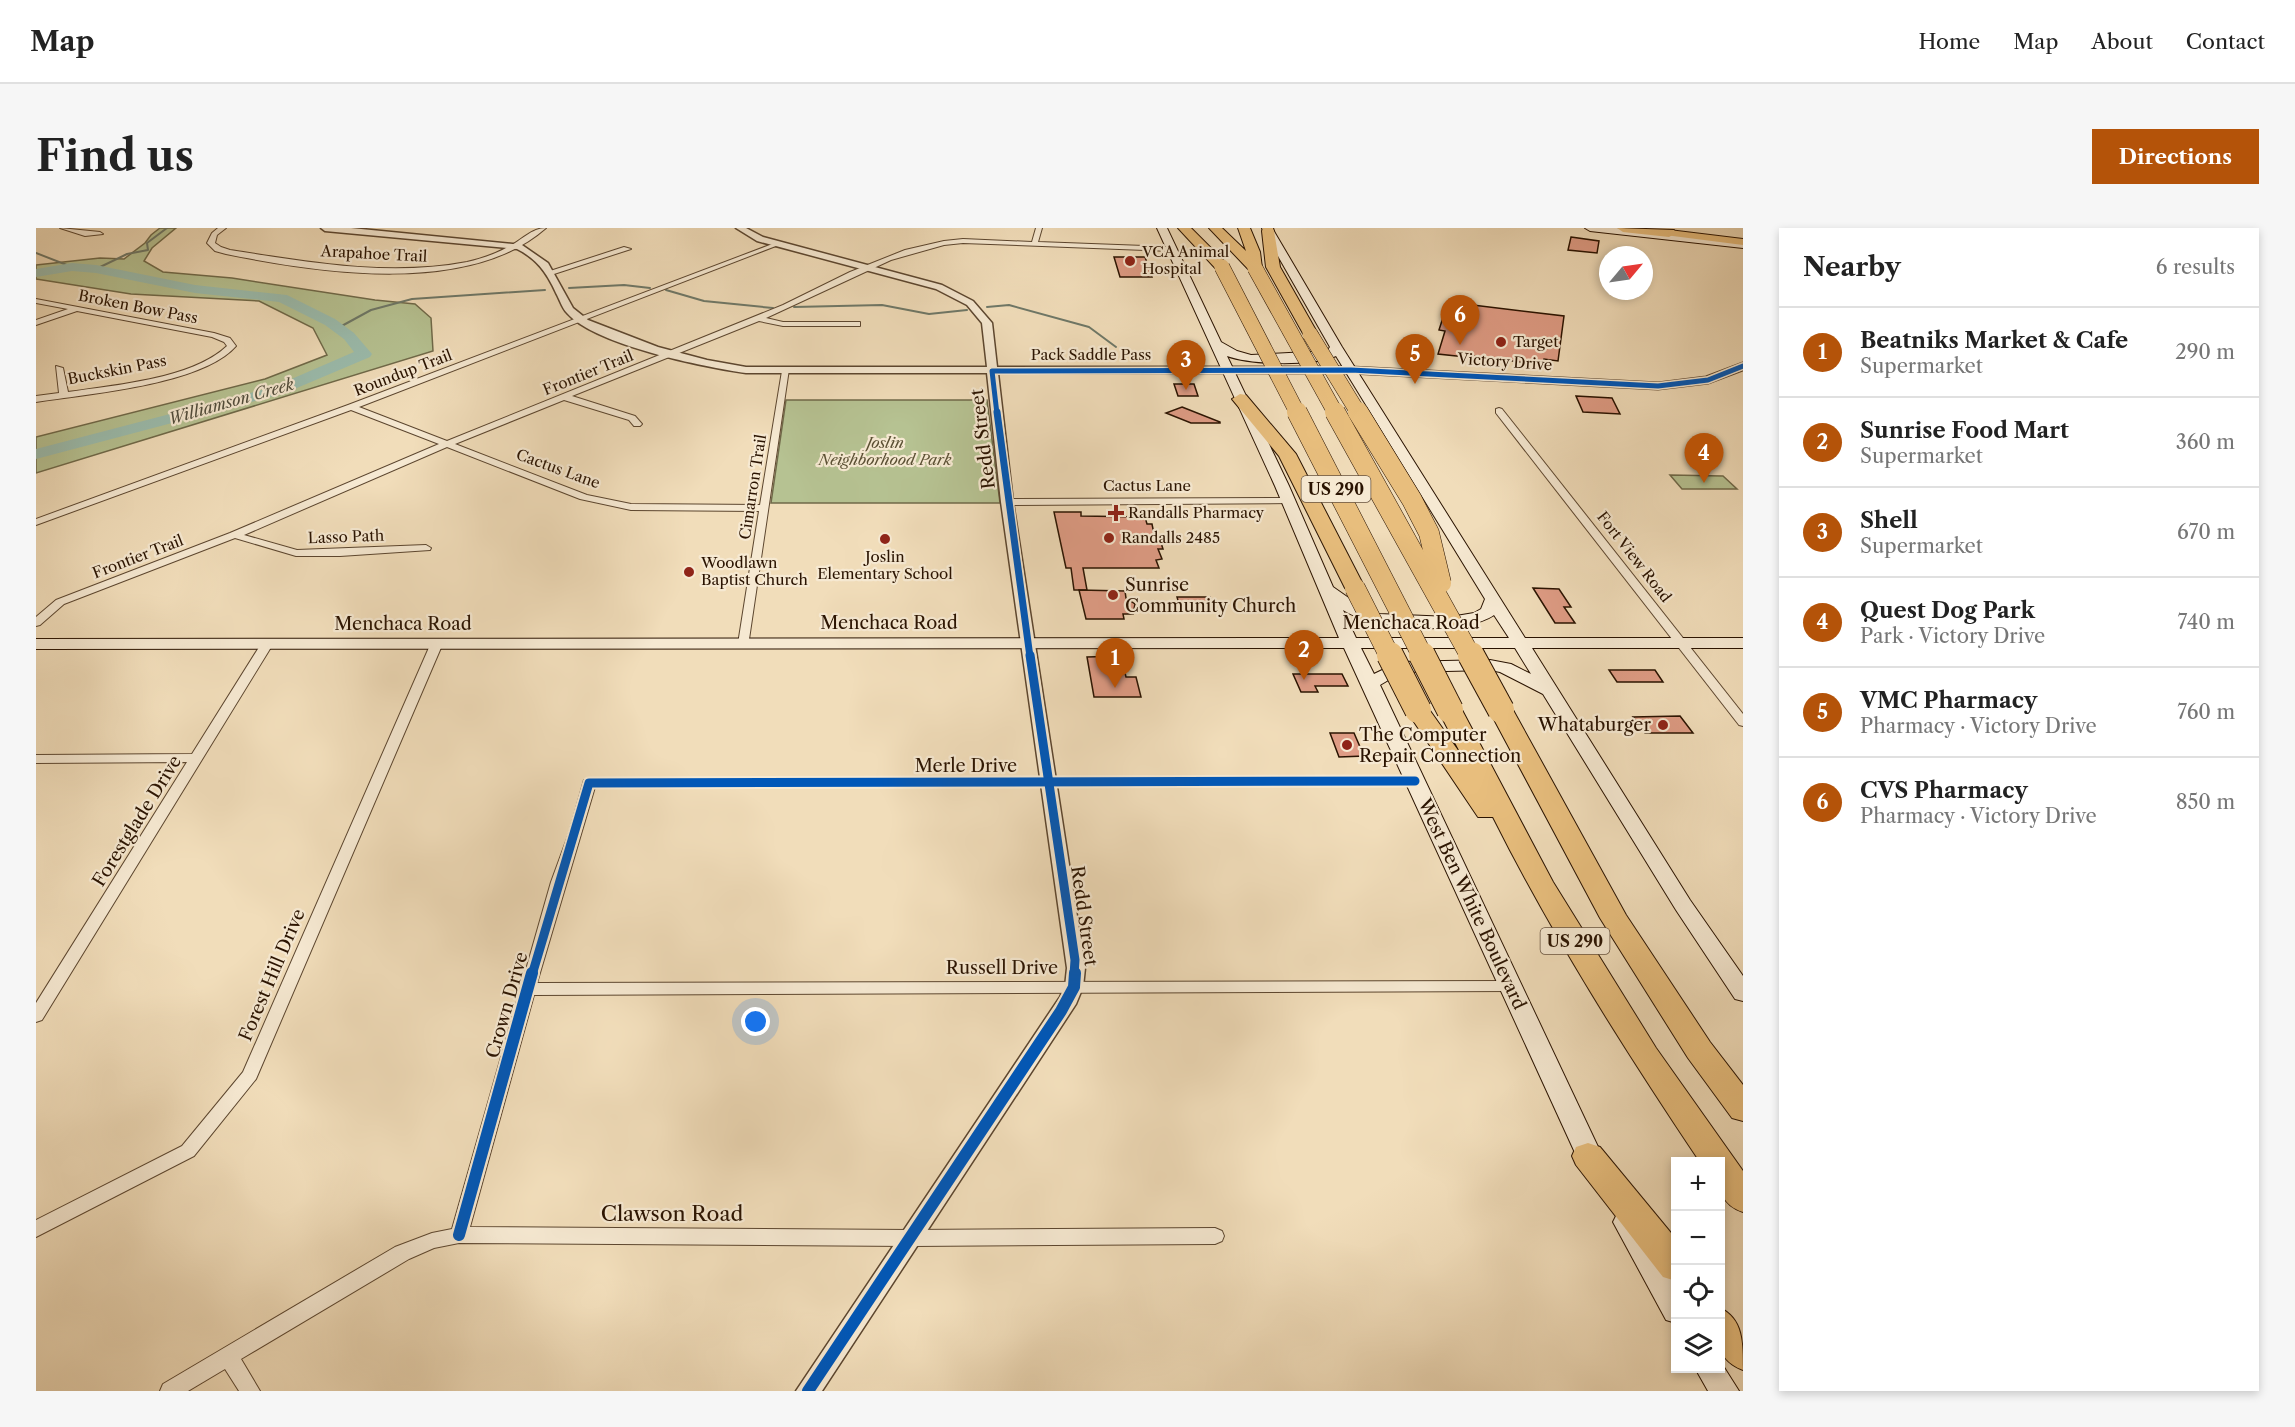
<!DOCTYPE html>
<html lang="en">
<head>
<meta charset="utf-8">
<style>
  body { margin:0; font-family:"Libre Caslon Text",serif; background:#f6f6f6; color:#222 }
  .controls { position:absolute; right:18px; bottom:18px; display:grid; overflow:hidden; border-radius:0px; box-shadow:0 3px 9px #0003 }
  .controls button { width:54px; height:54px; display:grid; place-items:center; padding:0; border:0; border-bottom:2px solid #e0e0e0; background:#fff; color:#222; font:30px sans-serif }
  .compass { position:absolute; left:1563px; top:18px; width:54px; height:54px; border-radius:50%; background:#fff; box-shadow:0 3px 9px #0003; rotate:61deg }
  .you { position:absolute; left:720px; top:794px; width:21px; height:21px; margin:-15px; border:4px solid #fff; border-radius:50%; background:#1a73e8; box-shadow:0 0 0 9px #1a73e833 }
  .badge { display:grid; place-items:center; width:39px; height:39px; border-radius:50%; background:#b45309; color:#fff; font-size:20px; font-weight:700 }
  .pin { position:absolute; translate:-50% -50px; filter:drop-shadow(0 2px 3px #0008) }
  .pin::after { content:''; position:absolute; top:32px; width:21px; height:18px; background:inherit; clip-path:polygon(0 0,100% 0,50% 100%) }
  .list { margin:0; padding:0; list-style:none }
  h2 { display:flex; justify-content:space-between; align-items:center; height:78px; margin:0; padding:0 24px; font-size:26px }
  h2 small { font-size:20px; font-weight:400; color:#767676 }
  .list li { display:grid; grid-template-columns:39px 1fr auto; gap:18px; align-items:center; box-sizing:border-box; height:90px; padding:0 24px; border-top:2px solid #e0e0e0 }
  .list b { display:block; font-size:22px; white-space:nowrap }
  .list p { margin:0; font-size:20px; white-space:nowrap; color:#767676 }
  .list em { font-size:20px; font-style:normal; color:#767676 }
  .icon { flex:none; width:33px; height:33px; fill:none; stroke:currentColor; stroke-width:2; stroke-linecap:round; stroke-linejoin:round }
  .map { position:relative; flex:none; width:1707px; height:1163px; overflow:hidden; border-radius:0px }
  header { display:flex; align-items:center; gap:36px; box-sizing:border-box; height:84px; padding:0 30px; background:#fff; border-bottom:2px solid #e0e0e0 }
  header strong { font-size:28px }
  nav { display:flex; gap:33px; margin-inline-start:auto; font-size:21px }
  .intro { display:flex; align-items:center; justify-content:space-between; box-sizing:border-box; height:144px; padding:0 36px }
  h1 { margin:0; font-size:42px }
  .button { padding:15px 27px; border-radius:0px; background:#b45309; color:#fff; font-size:21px; font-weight:700 }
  main { display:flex; gap:36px; padding:0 36px }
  aside { flex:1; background:#fff; border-radius:0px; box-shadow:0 3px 9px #0003 }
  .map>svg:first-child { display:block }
  .green { fill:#b6c292; stroke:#706a4a; stroke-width:1.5 }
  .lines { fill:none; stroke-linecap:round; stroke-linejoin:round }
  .stream { stroke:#6e7868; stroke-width:2 }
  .river { fill:#9bbcad; fill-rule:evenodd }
  .building { fill:#df9c85; stroke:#2a1301; stroke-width:1.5 }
  .minor-casing { stroke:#5c462f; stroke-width:2 }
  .tertiary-casing { stroke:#5c462f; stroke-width:3 }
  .secondary-casing { stroke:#2a1301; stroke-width:2 }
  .primary-casing { stroke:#2a1301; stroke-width:2 }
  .motorway-casing { stroke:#2a1301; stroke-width:2 }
  .minor { fill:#f6e9d2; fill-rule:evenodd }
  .tertiary { fill:#f6e9d2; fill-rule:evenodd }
  .secondary { fill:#f6e9d2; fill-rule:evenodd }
  .primary { fill:#e8be7d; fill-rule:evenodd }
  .motorway { fill:#e8be7d; fill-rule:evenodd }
  .motorway-bridge-far2-casing { stroke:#2a1301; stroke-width:16; stroke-linecap:butt }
  .motorway-bridge-far1-casing { stroke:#2a1301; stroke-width:21; stroke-linecap:butt }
  .motorway-bridge-casing { stroke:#2a1301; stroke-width:28; stroke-linecap:butt }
  .motorway-bridge-far2 { stroke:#e8be7d; stroke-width:15 }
  .motorway-bridge-far1 { stroke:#e8be7d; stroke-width:20 }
  .motorway-bridge { stroke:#e8be7d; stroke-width:26 }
  .cycleway-far3-casing { stroke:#f6e9d2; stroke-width:8 }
  .cycleway-far2-casing { stroke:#f6e9d2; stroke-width:10 }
  .cycleway-far1-casing { stroke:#f6e9d2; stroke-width:13 }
  .cycleway-casing { stroke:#f6e9d2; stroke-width:16 }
  .cycleway-far3 { stroke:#0057b8; stroke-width:5 }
  .cycleway-far2 { stroke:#0057b8; stroke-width:7 }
  .cycleway-far1 { stroke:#0057b8; stroke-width:9 }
  .cycleway { stroke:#0057b8; stroke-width:12 }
  .poi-dot { fill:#8f2418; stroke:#f6e9d2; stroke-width:2 }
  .labels { text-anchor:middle; stroke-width:4.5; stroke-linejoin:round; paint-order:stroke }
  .far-poi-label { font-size:15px; fill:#2a1301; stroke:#f6e9d2; text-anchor:start }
  .far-street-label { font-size:15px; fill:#2a1301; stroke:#f6e9d2 }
  .far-park-label { font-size:15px; font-style:italic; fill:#5b5034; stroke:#f6e9d2 }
  .far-water-label { font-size:16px; font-style:italic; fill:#524e3d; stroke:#f6e9d2 }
  .shield { fill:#f6e9d2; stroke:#675340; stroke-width:1.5 }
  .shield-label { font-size:16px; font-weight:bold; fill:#2a1301 }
  .street-label { font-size:18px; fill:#2a1301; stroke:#f6e9d2 }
  .poi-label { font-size:18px; fill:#2a1301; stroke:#f6e9d2; text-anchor:start }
  .near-street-label { font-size:21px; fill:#2a1301; stroke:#f6e9d2 }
</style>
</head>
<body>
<header>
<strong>Map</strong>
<nav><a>Home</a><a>Map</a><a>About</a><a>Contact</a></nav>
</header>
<div class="intro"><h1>Find us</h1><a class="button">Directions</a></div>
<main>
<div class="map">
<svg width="1707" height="1163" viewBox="0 0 1707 1163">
  <rect width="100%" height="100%" fill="#f1ddba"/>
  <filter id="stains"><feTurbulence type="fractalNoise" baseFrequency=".00333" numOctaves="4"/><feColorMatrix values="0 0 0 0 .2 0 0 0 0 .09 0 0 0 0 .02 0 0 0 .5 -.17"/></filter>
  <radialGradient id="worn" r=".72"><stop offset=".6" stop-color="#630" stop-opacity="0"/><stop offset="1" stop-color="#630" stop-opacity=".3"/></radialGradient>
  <!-- green -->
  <g class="green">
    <polygon points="124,0 140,0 116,20 108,33 127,44 196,50 339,72 379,76 395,90 397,123 0,245 0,209 229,151 291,127 277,100 223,73 95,66 0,51 0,37 64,30 88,31 109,15 115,7"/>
    <polygon points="750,172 951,172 964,275 735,275"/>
    <polygon points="1634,247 1687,248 1701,261 1646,261"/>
  </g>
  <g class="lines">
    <!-- stream -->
    <g class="stream">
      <polyline points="0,25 36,39"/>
      <polyline points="60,41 91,26 112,22 111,15 131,0"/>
      <polyline points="533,60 588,57 614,60"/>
      <polyline points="630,62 668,73 737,80"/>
      <polyline points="758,79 846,77 893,86 931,82"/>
      <polyline points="951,79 973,77 1053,99 1080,119"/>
      <polyline points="302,100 335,82 376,71 509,62"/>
    </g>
    <!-- river -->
    <polygon class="river" points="36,35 60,37 159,57 251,67 299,91 318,105 336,126 334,129 249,165 0,231 0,221 237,159 318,124 308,111 289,97 243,74 159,65 60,45 36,43 0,49 0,41"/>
  </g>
  <!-- building -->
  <g class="building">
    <polygon points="1535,9 1563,13 1561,25 1532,22"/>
    <polygon points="1078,29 1109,29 1116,49 1084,49"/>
    <polygon points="1412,74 1528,88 1522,133 1508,131 1507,137 1439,128 1439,130 1402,126 1409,103 1403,102"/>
    <polygon points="1138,156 1158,156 1162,168 1142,168"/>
    <polygon points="1540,168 1576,170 1584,186 1547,184"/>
    <polygon points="1146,179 1184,194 1184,195 1155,195 1130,185"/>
    <polygon points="1018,284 1045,284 1045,288 1109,289 1111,296 1116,296 1118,306 1122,306 1127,321 1122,321 1126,331 1120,332 1123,340 1047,340 1051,362 1038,362 1035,340 1030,340"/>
    <polygon points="1497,360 1523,361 1535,379 1528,379 1539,395 1519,395"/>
    <polygon points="1043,362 1089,363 1090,370 1099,376 1097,386 1087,386 1088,391 1050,391"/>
    <polygon points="1141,369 1174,369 1179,383 1145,383"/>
    <polygon points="1085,428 1090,449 1100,449 1105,469 1058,469 1051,429"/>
    <polygon points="1573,442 1619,442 1627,454 1581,454"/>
    <polygon points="1257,446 1306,446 1312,458 1279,458 1282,464 1265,464"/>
    <polygon points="1644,488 1657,505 1609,505 1597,489"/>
    <polygon points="1294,505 1318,505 1328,528 1303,529"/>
  </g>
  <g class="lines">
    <!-- minor casing -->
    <g class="minor-casing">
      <g id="minor">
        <polygon points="24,0 64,4 67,6 49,8"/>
        <path d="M182 0H190L181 7 179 15 185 19 194 22C272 34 352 49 431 34 444 31 459 26 470 20 484 14 495 0 510 0 433 68 284 45 190 26L179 23 171 15 176 5Z"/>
        <polygon points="1000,0 1006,0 1002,14 1135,19 1139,21 1135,23 927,15 908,17 855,32 730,90 747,94 824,94 824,98 747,98 723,93 536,168 599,188 606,196 604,198 598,198 593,192 528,172 419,216 551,267 595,276 724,277 746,143 753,141 712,418 708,419 702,416 723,283 595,282 544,271 411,219 208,307 261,322 390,317 395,320 394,322 304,328 260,328 199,310 28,376 4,397 0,398 0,389 20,372 194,305 403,216 315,182 0,297 0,291 312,177 739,15 745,16 323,179 411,213 747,77 814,44 869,22 908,13 927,11 996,14"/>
        <polygon points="588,19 595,21 518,46 511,44"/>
        <path d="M0 71 178 105 194 110 200 118C166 157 51 166 0 174V168L23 165 20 138 27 140 32 164C79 157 156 151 191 118L188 114 176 109 41 83 0 97V92L32 81 0 75Z"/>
        <polygon points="1463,180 1466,181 1707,486 1707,498 1703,497 1460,185 1460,181"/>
        <polygon points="1252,270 1257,273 1256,275 971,277 966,274 971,271"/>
        <polygon points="401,412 407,415 220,851 158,928 0,1009 0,992 146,918 207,844 395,415"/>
        <polygon points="231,413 237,416 6,792 0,794 0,775 151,534 0,535 0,527 156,526 225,416"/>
        <polygon points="1379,549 1384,550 1386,553 1384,556 559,559 501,755 1475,753 1480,754 1483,758 1480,762 1475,763 498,767 434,999 875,1002 1179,1000 1186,1003 1188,1008 1186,1013 1179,1016 875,1018 423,1015 398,1020 373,1031 205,1131 224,1163 203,1163 189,1141 152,1163 124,1163 127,1156 359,1019 396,1005 416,1001 515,654 533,605 548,552"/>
      </g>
    </g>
    <!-- tertiary casing -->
    <g class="tertiary-casing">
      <path id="tertiary" d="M285 0H315L486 17 512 35 537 80 552 92 622 119 671 132 710 139H951L946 95 931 77 900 61 721 13 700 0H710L727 9 906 57 937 73 956 95 961 139H1315L1622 155 1670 149 1707 135V142L1672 155 1622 161 1315 145H962L977 274 1049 740 1047 759 1040 776 786 1163H760L1024 769 1029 759 1031 740 965 274 951 145H710C668 139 559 117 531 85 526 80 524 72 520 65 511 45 501 31 481 21L289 3Z"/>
    </g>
    <!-- secondary casing -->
    <g class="secondary-casing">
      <g id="secondary">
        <path d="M1121 0H1131L1185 114 1201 123 1215 127 1291 123 1294 119 1226 0H1236L1306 119 1489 410H1707V420H1496L1654 672 1707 748V773L1699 771 1640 682 1507 466 1464 444 1454 442 1366 444 1344 457 1572 940 1568 947 1559 950 1550 947 1546 940 1308 420 0 421V411L1303 410 1239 258ZM1191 128C1215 137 1277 138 1300 128L1449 371 1445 381 1438 385 1414 389 1343 386 1327 380 1297 359 1253 258ZM1307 382C1337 402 1428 408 1458 387L1473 410H1320ZM1325 420H1479L1495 446 1475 436 1454 432 1363 434 1338 446Z"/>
        <polygon points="1549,0 1581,0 1707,14 1707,20 1554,3"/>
        <polygon points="1590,983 1599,986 1640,1056 1640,1095 1630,1092 1577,994 1581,986"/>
        <polygon points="1684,1133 1703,1163 1672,1163 1659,1140 1684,1140"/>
      </g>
    </g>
    <!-- primary casing -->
    <g class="primary-casing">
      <polygon id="primary" points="1633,2 1707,11 1707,17 1629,7 1628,5"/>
    </g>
    <!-- motorway casing -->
    <g class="motorway-casing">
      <g id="motorway">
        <polygon points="1142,0 1155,0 1191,36 1193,39 1191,42 1181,42"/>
        <polygon points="1173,0 1186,0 1210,23 1202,0 1214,0 1224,24 1226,40 1224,43 1214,43"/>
        <polygon points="1227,0 1237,0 1238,3 1244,39 1282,106 1279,109 1269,109 1230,39 1226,3"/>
        <polygon points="1581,0 1638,2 1640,5 1633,9 1587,4"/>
        <polygon points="1204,166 1210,167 1260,226 1329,360 1326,364 1319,366 1312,364 1309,360 1243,228 1196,171"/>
        <path d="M1382 475 1390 477 1426 528 1402 482 1406 477 1414 475 1422 477 1426 482 1517 654 1620 820 1707 943V984C1681 975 1684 957 1684 934H1664C1589 822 1517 709 1457 589H1442L1370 482 1374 477Z"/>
        <polygon points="1465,475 1473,477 1477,482 1590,687 1674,814 1707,857 1707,893 1696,890 1652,830 1564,690 1453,482 1457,477"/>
        <polygon points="1552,915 1564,919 1640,1011 1640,1053 1627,1049 1540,937 1536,928 1540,919"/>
        <path d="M1684 1080C1707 1091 1707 1114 1707 1142 1676 1130 1684 1108 1684 1080Z"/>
      </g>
    </g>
    <!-- minor -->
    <use href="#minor" class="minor"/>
    <!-- tertiary -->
    <use href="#tertiary" class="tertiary"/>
    <!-- secondary -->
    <use href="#secondary" class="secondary"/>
    <!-- primary -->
    <use href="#primary" class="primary"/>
    <!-- motorway -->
    <use href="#motorway" class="motorway"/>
    <!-- motorway-bridge-far2 casing -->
    <g class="motorway-bridge-far2-casing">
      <g id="motorway-bridge-far2">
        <polyline points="1186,39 1262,186"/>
        <polyline points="1219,40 1300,186"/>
        <polyline points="1274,106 1323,186"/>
      </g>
    </g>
    <!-- motorway-bridge-far1 casing -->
    <g class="motorway-bridge-far1-casing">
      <g id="motorway-bridge-far1">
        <polyline points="1261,184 1387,429"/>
        <polyline points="1299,184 1435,429"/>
        <polyline points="1322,184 1376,272 1393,305 1405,355"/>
        <polyline points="1319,360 1354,429"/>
      </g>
    </g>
    <!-- motorway-bridge casing -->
    <g class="motorway-bridge-casing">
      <g id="motorway-bridge">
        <polyline points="1354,427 1382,482"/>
        <polyline points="1386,427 1414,482"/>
        <polyline points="1435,427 1465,482"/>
      </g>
    </g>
    <!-- motorway-bridge-far2 -->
    <use href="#motorway-bridge-far2" class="motorway-bridge-far2"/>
    <!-- motorway-bridge-far1 -->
    <use href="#motorway-bridge-far1" class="motorway-bridge-far1"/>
    <!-- motorway-bridge -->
    <use href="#motorway-bridge" class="motorway-bridge"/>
    <!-- cycleway-far3 casing -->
    <g class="cycleway-far3-casing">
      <polyline id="cycleway-far3" points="961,186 956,143 1315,142 1622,158 1672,152 1707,138"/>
    </g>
    <!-- cycleway-far2 casing -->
    <g class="cycleway-far2-casing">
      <polyline id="cycleway-far2" points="961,184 994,429"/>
    </g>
    <!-- cycleway-far1 casing -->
    <g class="cycleway-far1-casing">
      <g id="cycleway-far1">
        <polyline points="994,427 1039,732 1038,747"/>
        <polyline points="496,747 553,555 1379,553"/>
      </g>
    </g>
    <!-- cycleway casing -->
    <g class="cycleway-casing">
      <g id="cycleway">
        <polyline points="423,1007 496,745"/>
        <polyline points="772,1163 1025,783 1038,759 1039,745"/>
      </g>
    </g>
    <!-- cycleway-far3 -->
    <use href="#cycleway-far3" class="cycleway-far3"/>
    <!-- cycleway-far2 -->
    <use href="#cycleway-far2" class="cycleway-far2"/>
    <!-- cycleway-far1 -->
    <use href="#cycleway-far1" class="cycleway-far1"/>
    <!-- cycleway -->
    <use href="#cycleway" class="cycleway"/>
  </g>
  <!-- markers -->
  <g class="poi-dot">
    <circle cx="1094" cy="33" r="6"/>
    <circle cx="1465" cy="114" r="6"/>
    <path d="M1077 276h6v6h6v6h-6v6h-6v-6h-6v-6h6z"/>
    <circle cx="1073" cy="310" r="6"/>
    <circle cx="849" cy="311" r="6"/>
    <circle cx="653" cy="344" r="6"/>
    <circle cx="1077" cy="367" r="6"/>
    <circle cx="1627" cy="497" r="6"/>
    <circle cx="1311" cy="517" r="6"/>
  </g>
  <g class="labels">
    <!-- far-poi labels -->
    <g class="far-poi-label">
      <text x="1106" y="29">VCA Animal<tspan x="1106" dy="17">Hospital</tspan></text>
      <text x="1477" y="119">Target</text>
      <text x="1092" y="290">Randalls Pharmacy</text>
      <text x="1085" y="315">Randalls 2485</text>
      <text x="849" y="334" text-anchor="middle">Joslin<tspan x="849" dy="17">Elementary School</tspan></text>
      <text x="665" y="340">Woodlawn<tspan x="665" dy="17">Baptist Church</tspan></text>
    </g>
    <!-- far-street labels -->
    <g class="far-street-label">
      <text transform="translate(338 26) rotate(3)" y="5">Arapahoe Trail</text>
      <text transform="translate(102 79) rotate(11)" y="5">Broken Bow Pass</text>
      <text x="1055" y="132">Pack Saddle Pass</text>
      <text transform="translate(1469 134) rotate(4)" y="5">Victory Drive</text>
      <text transform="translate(81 142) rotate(-11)" y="5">Buckskin Pass</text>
      <text transform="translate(367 145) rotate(-21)" y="5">Roundup Trail</text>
      <text transform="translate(552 145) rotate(-22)" y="5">Frontier Trail</text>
      <text transform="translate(522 241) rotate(20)" y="5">Cactus Lane</text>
      <text x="1111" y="263">Cactus Lane</text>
      <text transform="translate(717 259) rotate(-81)" y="5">Cimarron Trail</text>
      <text transform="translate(310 309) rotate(-2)" y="5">Lasso Path</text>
      <text transform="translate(102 329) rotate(-21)" y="5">Frontier Trail</text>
      <text transform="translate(1598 329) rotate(52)" y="5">Fort View Road</text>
    </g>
    <!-- far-park labels -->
    <g class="far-park-label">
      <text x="849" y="220">Joslin<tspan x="849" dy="17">Neighborhood Park</tspan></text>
    </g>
    <!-- far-water labels -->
    <g class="far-water-label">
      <text transform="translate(195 173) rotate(-16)" y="6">Williamson Creek</text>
    </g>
    <!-- shield labels -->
    <g class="shield">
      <rect x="1265.5" y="248" width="69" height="26" rx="4.5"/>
      <rect x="1504.5" y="700" width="69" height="26" rx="4.5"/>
    </g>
    <g class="shield-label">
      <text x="1300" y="267">US 290</text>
      <text x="1539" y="719">US 290</text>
    </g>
    <!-- street labels -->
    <g class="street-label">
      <text transform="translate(947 211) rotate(-97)" y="6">Redd Street</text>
      <text x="853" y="401">Menchaca Road</text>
      <text x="1375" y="401">Menchaca Road</text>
      <text x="367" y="402">Menchaca Road</text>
      <text x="930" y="544">Merle Drive</text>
      <text transform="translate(101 593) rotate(-58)" y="6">Forestglade Drive</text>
      <text transform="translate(1436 676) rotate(65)" y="6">West Ben White Boulevard</text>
      <text transform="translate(1048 688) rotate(82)" y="6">Redd Street</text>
      <text x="966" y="746">Russell Drive</text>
      <text transform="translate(236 747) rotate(-67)" y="6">Forest Hill Drive</text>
      <text transform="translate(471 777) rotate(-74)" y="6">Crown Drive</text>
    </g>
    <!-- poi labels -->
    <g class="poi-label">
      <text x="1089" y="363">Sunrise<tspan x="1089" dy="21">Community Church</tspan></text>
      <text x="1615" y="503" text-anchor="end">Whataburger</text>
      <text x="1323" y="513">The Computer<tspan x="1323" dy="21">Repair Connection</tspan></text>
    </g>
    <!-- near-street labels -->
    <g class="near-street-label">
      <text x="636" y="993">Clawson Road</text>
    </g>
  </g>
  <rect width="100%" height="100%" filter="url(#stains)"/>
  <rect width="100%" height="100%" fill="url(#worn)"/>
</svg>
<div class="controls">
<button>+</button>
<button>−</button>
<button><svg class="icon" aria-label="locate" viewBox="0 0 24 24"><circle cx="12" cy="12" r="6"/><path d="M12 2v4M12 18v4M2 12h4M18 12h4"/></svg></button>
<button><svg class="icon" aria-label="layers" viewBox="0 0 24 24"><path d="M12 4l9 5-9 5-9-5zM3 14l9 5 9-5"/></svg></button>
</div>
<svg class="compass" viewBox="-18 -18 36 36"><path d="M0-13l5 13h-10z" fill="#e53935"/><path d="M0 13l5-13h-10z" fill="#767676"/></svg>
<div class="you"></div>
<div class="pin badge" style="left:1079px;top:460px">1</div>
<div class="pin badge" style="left:1268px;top:452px">2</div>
<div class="pin badge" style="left:1150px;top:162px">3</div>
<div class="pin badge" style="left:1668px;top:255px">4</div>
<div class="pin badge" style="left:1379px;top:156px">5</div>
<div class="pin badge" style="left:1424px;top:117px">6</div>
</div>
<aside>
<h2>Nearby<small>6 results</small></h2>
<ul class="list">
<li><span class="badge">1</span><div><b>Beatniks Market &amp; Cafe</b><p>Supermarket</p></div><em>290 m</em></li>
<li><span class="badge">2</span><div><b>Sunrise Food Mart</b><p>Supermarket</p></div><em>360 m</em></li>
<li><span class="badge">3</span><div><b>Shell</b><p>Supermarket</p></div><em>670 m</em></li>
<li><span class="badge">4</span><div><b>Quest Dog Park</b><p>Park · Victory Drive</p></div><em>740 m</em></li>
<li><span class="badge">5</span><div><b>VMC Pharmacy</b><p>Pharmacy · Victory Drive</p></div><em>760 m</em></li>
<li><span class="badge">6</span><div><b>CVS Pharmacy</b><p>Pharmacy · Victory Drive</p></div><em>850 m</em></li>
</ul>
</aside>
</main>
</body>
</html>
